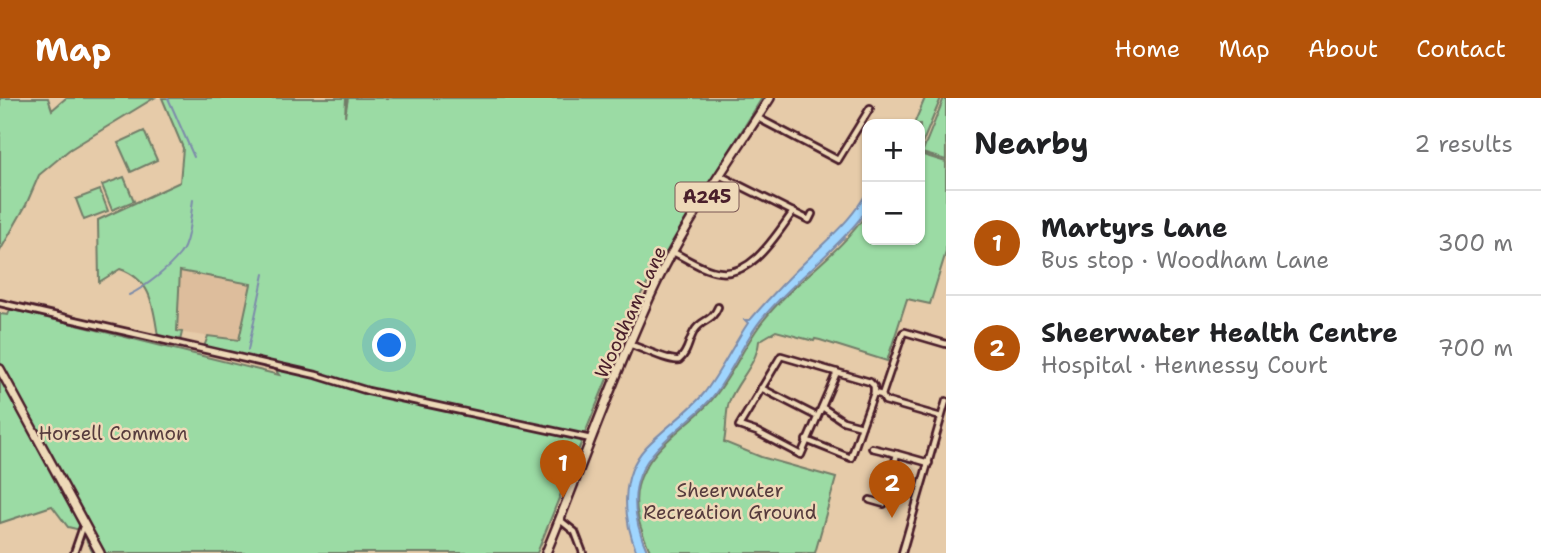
<!DOCTYPE html>
<html lang="en">
<head>
<meta charset="utf-8">
<style>
  body { margin:0; font-family:"Shantell Sans",sans-serif; background:#f2f2f2; color:#202124 }
  .controls { position:absolute; right:21px; top:21px; display:grid; overflow:hidden; border-radius:14px; box-shadow:0 2px 5px #0004 }
  .controls button { width:63px; height:63px; display:grid; place-items:center; padding:0; border:0; border-bottom:2px solid #e0e0e0; background:#fff; color:#202124; font:35px sans-serif }
  .you { position:absolute; left:390px; top:248px; width:24px; height:24px; margin:-18px; border:5px solid #fff; border-radius:50%; background:#1a73e8; box-shadow:0 0 0 10px #1a73e833 }
  .badge { display:grid; place-items:center; width:46px; height:46px; border-radius:50%; background:#b45309; color:#fff; font-size:23px; font-weight:700 }
  .pin { position:absolute; translate:-50% -58px; filter:drop-shadow(0 2px 4px #0008) }
  .pin::after { content:''; position:absolute; top:37px; width:24px; height:21px; background:inherit; clip-path:polygon(0 0,100% 0,50% 100%) }
  .list { margin:0; padding:0; list-style:none }
  h2 { display:flex; justify-content:space-between; align-items:center; height:91px; margin:0; padding:0 28px; font-size:30px }
  h2 small { font-size:23px; font-weight:400; color:#757577 }
  .list li { display:grid; grid-template-columns:46px 1fr auto; gap:21px; align-items:center; box-sizing:border-box; height:105px; padding:0 28px; border-top:2px solid #e0e0e0 }
  .list b { display:block; font-size:26px; white-space:nowrap }
  .list p { margin:0; font-size:23px; white-space:nowrap; color:#757577 }
  .list em { font-size:23px; font-style:normal; color:#757577 }
  .map { position:relative; flex:none; width:946px; height:455px; overflow:hidden }
  header { display:flex; align-items:center; gap:42px; box-sizing:border-box; height:98px; padding:0 35px; background:#b45309; color:#fff }
  header strong { font-size:33px }
  nav { display:flex; gap:38px; margin-inline-start:auto; font-size:24px }
  main { display:flex }
  aside { flex:1; background:#fff }
  .map>svg:first-child { display:block }
  .built { fill:#ddbd9c }
  .green { fill:#9bdba4; stroke:#727d68; stroke-width:2 }
  .water { fill:#9fd5fe; stroke:#7d8caa; stroke-width:2 }
  .lines { fill:none; stroke-linecap:round; stroke-linejoin:round }
  .stream { stroke:#7d8caa; stroke-width:2 }
  .street-casing { stroke:#4a1f2b; stroke-width:10 }
  .primary-casing { stroke:#4a1f2b; stroke-width:12 }
  .street { stroke:#eed9b8; stroke-width:4.5 }
  .primary { stroke:#eed9b8; stroke-width:7 }
  .labels { text-anchor:middle; stroke-width:5; stroke-linejoin:round; paint-order:stroke }
  .shield { fill:#eed9b8; stroke:#7b5755; stroke-width:2 }
  .shield-label { font-size:18px; font-weight:bold; fill:#4a1f2b }
  .street-label { font-size:19px; fill:#4a1f2b; stroke:#eed9b8 }
  .park-label { font-size:19px; fill:#563b3d; stroke:#eed9b8 }
</style>
</head>
<body>
<header>
<strong>Map</strong>
<nav><a>Home</a><a>Map</a><a>About</a><a>Contact</a></nav>
</header>
<main>
<div class="map">
<svg width="946" height="455" viewBox="0 0 946 455">
  <rect width="100%" height="100%" fill="#e6cba9"/>
  <filter id="ink" filterUnits="userSpaceOnUse"><feTurbulence type="fractalNoise" baseFrequency=".0143" numOctaves="2"/><feDisplacementMap in="SourceGraphic" scale="14" xChannelSelector="R" yChannelSelector="G"/><feConvolveMatrix kernelMatrix="1 2 1 2 8 2 1 2 1" color-interpolation-filters="sRGB"/></filter>
  <g filter="url(#ink)">
    <!-- built -->
    <polygon class="built" points="180,173 251,186 239,243 177,234"/>
    <!-- green -->
    <g class="green">
      <polygon points="0,0 48,0 52,12 66,0 154,0 69,52 39,77 26,107 0,153"/>
      <path d="M162 0H346L345 18 348 0H762L641 196 537 455H93L81 432 68 429 52 408 0 425V216L8 217 10 212 28 215 279 277 269 263 204 249 208 238 239 242 251 186 180 173 177 233 182 234 180 243 158 238C153 208 152 182 120 171L99 184 98 122 180 84 183 50Z"/>
      <polygon points="925,0 941,0 920,51 920,26 914,26"/>
      <polygon points="944,0 946,0 946,62 922,55"/>
      <polygon points="144,33 157,62 131,74 118,45"/>
      <path d="M920 56 946 64V154L930 206 907 201 887 263 820 242 815 241 814 243 776 233 759 243C757 266 737 283 729 304 725 317 727 331 724 344L761 359 836 380 815 455H651C642 435 632 411 638 388 647 351 686 330 710 304 732 280 743 248 763 223 794 183 839 157 867 115V142H920Z"/>
      <polygon points="124,79 134,103 112,112 102,87"/>
      <polygon points="100,92 108,113 84,122 76,101"/>
    </g>
    <!-- water -->
    <path class="water" d="M867 94V111L859 122C830 158 790 186 761 222 741 247 730 280 709 303 687 327 652 346 640 377 630 403 637 431 648 455H637C623 421 619 378 646 349 665 329 688 315 705 294 721 273 733 247 748 225L745 222H750C769 200 789 179 810 159 832 137 852 121 867 94Z"/>
    <g class="lines">
      <!-- stream -->
      <g class="stream">
        <polyline points="168,0 194,59"/>
        <path d="M129 197C147 188 168 171 180 156 189 146 191 115 193 102"/>
        <polyline points="248,252 264,176"/>
      </g>
      <!-- street casing -->
      <g class="street-casing">
        <g id="street">
          <polyline points="758,20 838,62 870,10"/>
          <polyline points="721,78 809,122 812,116"/>
          <path d="M673 154C687 161 703 172 719 174 752 179 776 137 793 114"/>
          <polyline points="0,205 316,277 368,293 591,341"/>
          <path d="M629 246C641 250 670 264 679 262 689 254 688 242 695 232 702 221 712 224 718 209"/>
          <polyline points="837,274 801,357 757,334 739,328 781,258 870,284 874,288 874,295 882,297"/>
          <polyline points="761,290 816,318"/>
          <polyline points="822,309 843,323 862,328 874,295"/>
          <polyline points="941,319 885,303 882,297 903,235 905,234 946,246"/>
          <polyline points="806,342 851,360 862,328"/>
          <polyline points="897,356 929,365"/>
          <polyline points="870,402 884,406 897,356 872,350"/>
          <polyline points="560,422 575,434 583,455"/>
          <polyline points="74,455 84,426"/>
          <polyline points="902,455 946,303"/>
        </g>
      </g>
      <!-- primary casing -->
      <g class="primary-casing">
        <g id="primary">
          <polyline points="0,271 100,455"/>
          <path d="M546 455C582 368 613 278 653 192 683 127 731 61 770 0"/>
        </g>
      </g>
      <!-- street -->
      <use href="#street" class="street"/>
      <!-- primary -->
      <use href="#primary" class="primary"/>
    </g>
  </g>
  <g class="labels">
    <!-- shield labels -->
    <rect class="shield" x="675.5" y="84.5" width="63" height="29" rx="5"/>
    <g class="shield-label">
      <text x="707" y="105">A245</text>
    </g>
    <!-- street labels -->
    <g class="street-label">
      <text transform="translate(630 214) rotate(-65)" y="7">Woodham Lane</text>
    </g>
    <!-- park labels -->
    <g class="park-label">
      <text x="113" y="342">Horsell Common</text>
      <text x="730" y="399">Sheerwater<tspan x="730" dy="22">Recreation Ground</tspan></text>
    </g>
  </g>
</svg>
<div class="controls">
<button>+</button>
<button>−</button>
</div>
<div class="you"></div>
<div class="pin badge" style="left:563px;top:400px">1</div>
<div class="pin badge" style="left:892px;top:420px">2</div>
</div>
<aside>
<h2>Nearby<small>2 results</small></h2>
<ul class="list">
<li><span class="badge">1</span><div><b>Martyrs Lane</b><p>Bus stop · Woodham Lane</p></div><em>300 m</em></li>
<li><span class="badge">2</span><div><b>Sheerwater Health Centre</b><p>Hospital · Hennessy Court</p></div><em>700 m</em></li>
</ul>
</aside>
</main>
</body>
</html>
